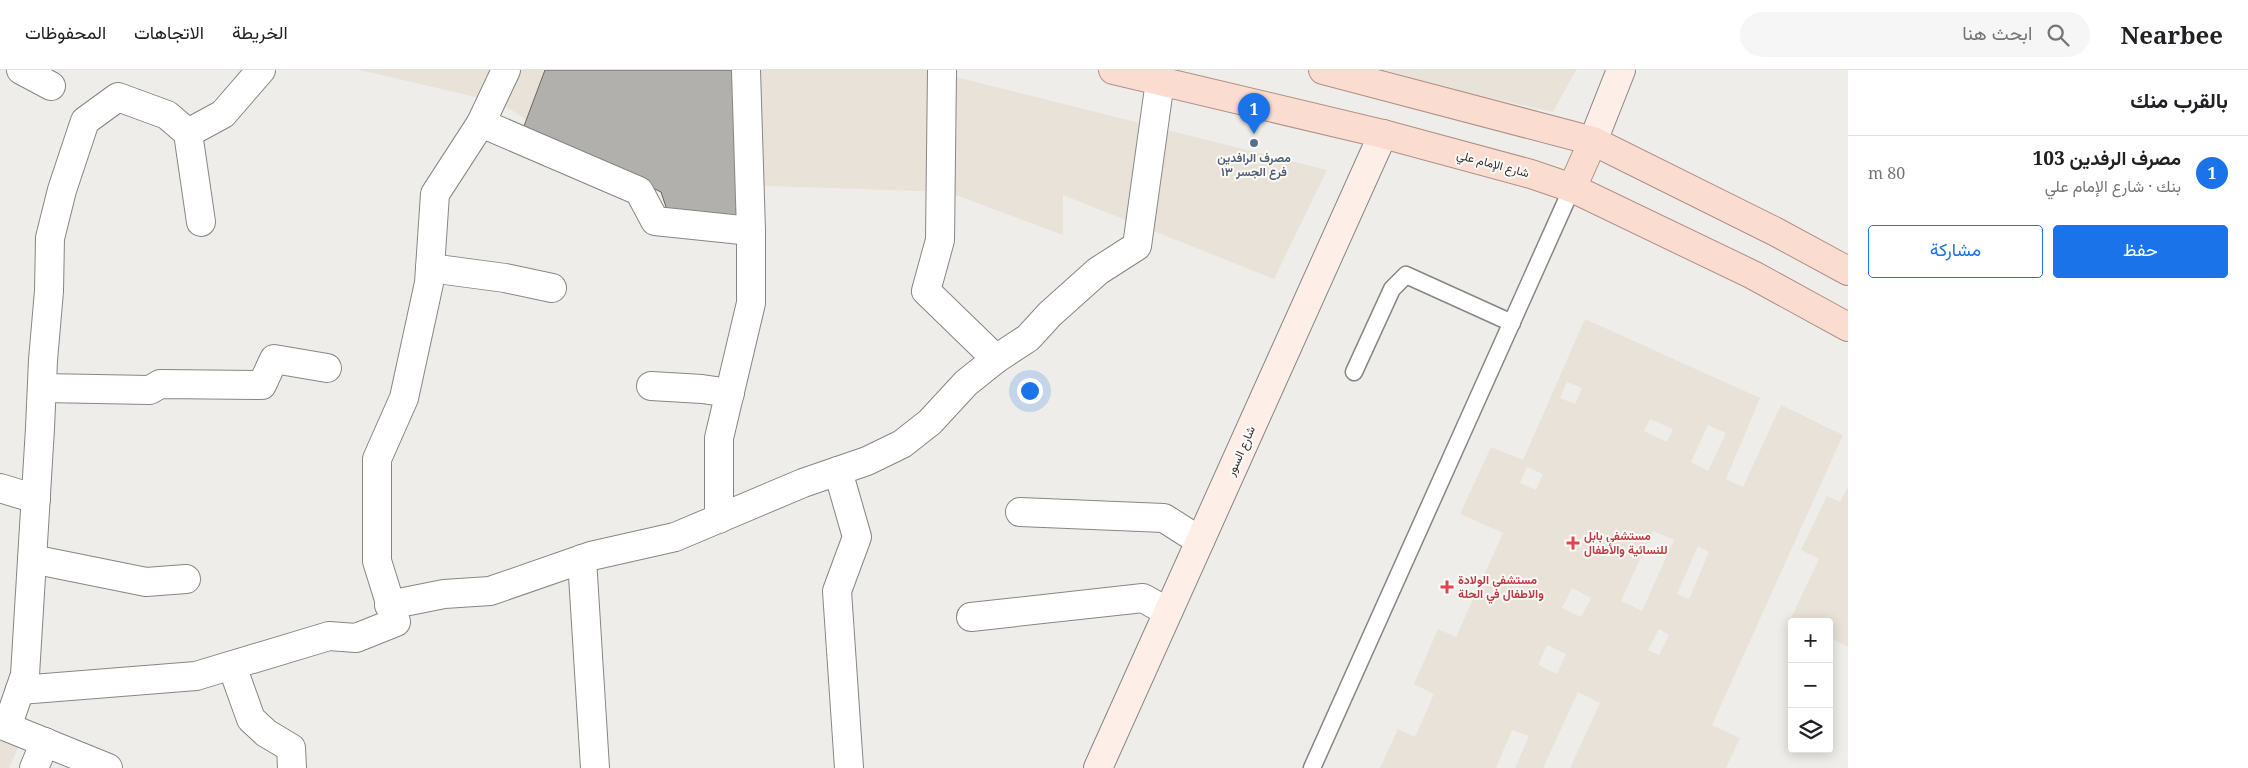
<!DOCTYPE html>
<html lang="ar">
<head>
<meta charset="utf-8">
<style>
  body { margin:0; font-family:"Noto Serif",Vazirmatn,serif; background:#f6f6f6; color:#202124; direction:rtl }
  .controls { position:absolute; right:15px; bottom:15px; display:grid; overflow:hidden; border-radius:5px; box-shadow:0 2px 12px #0003 }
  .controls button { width:45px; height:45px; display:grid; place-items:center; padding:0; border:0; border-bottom:1px solid #e0e0e0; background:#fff; color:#202124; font:25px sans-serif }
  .you { position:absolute; left:1029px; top:320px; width:18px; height:18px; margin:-12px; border:4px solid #fff; border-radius:50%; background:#1a73e8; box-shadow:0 0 0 8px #1a73e833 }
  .badge { display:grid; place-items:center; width:32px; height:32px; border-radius:50%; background:#1a73e8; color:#fff; font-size:16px; font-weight:700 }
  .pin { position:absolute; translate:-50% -41px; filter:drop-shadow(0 1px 2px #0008) }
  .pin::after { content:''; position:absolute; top:26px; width:18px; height:15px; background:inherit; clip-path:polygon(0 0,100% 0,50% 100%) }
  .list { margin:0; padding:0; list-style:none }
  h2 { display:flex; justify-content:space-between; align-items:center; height:65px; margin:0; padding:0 20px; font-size:21px }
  h2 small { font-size:16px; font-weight:400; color:#757577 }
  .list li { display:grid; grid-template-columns:32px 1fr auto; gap:15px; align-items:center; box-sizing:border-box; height:75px; padding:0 20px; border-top:1px solid #e0e0e0 }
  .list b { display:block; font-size:19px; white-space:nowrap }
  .list p { margin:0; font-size:16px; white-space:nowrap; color:#757577 }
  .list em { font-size:16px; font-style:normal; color:#757577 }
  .actions { display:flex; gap:10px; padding:15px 20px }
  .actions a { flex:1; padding:11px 0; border:1px solid #1a73e8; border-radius:5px; text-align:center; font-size:18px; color:#1a73e8 }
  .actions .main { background:#1a73e8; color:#fff }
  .icon { flex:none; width:28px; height:28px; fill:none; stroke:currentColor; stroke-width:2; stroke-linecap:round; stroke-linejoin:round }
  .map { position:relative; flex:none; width:1848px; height:698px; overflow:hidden; direction:ltr }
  header { display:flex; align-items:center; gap:30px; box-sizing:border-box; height:70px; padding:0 25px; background:#fff; border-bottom:1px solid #e0e0e0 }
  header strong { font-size:24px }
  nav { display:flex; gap:28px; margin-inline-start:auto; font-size:18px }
  .search { width:350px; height:45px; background:#f6f6f6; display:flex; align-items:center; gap:12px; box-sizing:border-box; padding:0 18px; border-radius:28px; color:#757577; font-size:19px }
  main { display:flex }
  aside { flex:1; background:#fff }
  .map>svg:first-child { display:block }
  .built { fill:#e8e2d8; fill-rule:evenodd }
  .building { fill:#b2b0ad; stroke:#686663 }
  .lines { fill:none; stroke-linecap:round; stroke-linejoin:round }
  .lane-casing { stroke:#878683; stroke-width:19 }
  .street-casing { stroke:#878683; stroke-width:30 }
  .secondary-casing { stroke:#878683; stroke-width:30 }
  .primary-casing { stroke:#b19083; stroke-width:30 }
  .lane { stroke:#fff; stroke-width:16 }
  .street { stroke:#fff; stroke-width:28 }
  .secondary { stroke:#fdeee8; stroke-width:28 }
  .primary { stroke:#fadcd1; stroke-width:28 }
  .service-dot { fill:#5c6f8a; stroke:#fcfaf7; stroke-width:2 }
  .health-dot { fill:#e0444e; stroke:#fcfaf7; stroke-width:2 }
  .labels { text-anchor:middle; stroke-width:4; stroke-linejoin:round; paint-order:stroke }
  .service-label { font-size:12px; font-weight:bold; fill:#4e5e75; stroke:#fcfaf7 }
  .street-label { font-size:12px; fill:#2f2e2d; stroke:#fcfaf7 }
  .health-label { font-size:12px; font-weight:bold; fill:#be3a42; stroke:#fcfaf7; text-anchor:start }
</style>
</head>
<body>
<header>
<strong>Nearbee</strong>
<div class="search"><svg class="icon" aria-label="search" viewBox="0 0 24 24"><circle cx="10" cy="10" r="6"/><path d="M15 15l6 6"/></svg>ابحث هنا</div>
<nav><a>الخريطة</a><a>الاتجاهات</a><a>المحفوظات</a></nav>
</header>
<main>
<aside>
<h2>بالقرب منك<small></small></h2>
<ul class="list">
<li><span class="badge">1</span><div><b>مصرف الرفدين 103</b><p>بنك · شارع الإمام علي</p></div><em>80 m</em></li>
</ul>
<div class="actions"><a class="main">حفظ</a><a>مشاركة</a></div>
</aside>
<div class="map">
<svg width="1848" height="698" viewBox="0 0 1848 698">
  <rect width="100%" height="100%" fill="#efedea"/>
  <!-- built -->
  <g class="built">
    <polygon points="360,0 928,0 1327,100 1274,209 1063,125 1063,165 948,122 619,111 501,33"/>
    <polygon points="1367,0 1576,0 1553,42"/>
    <path d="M1585 249 1760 328 1726 409 1743 417 1781 335 1843 365 1712 655 1740 668 1726 698H1570L1600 633 1578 622 1543 698H1515L1529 666 1512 660 1496 698H1380L1398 659 1415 667 1434 624 1414 614 1438 559 1456 567 1503 463 1460 444 1491 377 1523 390ZM1567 312 1582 318 1575 334 1560 328ZM1650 349 1673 359 1667 372 1644 361ZM1708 355 1726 363 1708 401 1691 392ZM1527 397 1543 404 1536 420 1520 413ZM1653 461 1674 470 1642 541 1621 531ZM1698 476 1709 482 1689 529 1677 524ZM1572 518 1591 528 1581 547 1562 538ZM1659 559 1669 565 1659 585 1648 580ZM1547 575 1566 584 1557 604 1538 595Z"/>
    <polygon points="1848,417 1848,577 1829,567 1829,552 1799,552 1791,548 1819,489 1801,480 1827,426 1840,432"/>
    <polygon points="0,657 21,671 9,698 0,698"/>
  </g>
  <!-- building -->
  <polygon class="building" points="545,0 741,0 745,148 667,140 661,122 524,56"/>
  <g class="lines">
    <!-- lane casing -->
    <g class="lane-casing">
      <g id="lane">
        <polyline points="1354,302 1392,219 1406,205 1512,253"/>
        <polyline points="1312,698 1572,118"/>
      </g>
    </g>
    <!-- street casing -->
    <g class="street-casing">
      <g id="street">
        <polyline points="21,0 51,16"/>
        <polyline points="942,0 940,170 926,221 996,289"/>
        <polyline points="481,53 639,121 655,151 751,161"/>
        <polyline points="188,63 223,44 261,0"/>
        <polyline points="430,198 505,208 552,218"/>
        <polyline points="651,316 702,319 730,323"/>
        <polyline points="42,318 150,320 160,314 262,315 274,289 327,298"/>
        <polyline points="838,401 857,467 837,521 849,698"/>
        <polyline points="0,418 36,429"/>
        <polyline points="1020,442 1164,448 1200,471"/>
        <polyline points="719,449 719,368 751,233 751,161 746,0"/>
        <polyline points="32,489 146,512 186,509"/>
        <polyline points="582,489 595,698"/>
        <polyline points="389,535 444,524 490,521 591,486 675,467 803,413 867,391 902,374 930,352 966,313 996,289 1028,268 1050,244 1098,201 1137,176 1160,11"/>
        <polyline points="971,547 1143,528 1168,542"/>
        <polyline points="232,596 251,649 266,663 291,678 292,698"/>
        <polyline points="20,620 196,606 329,566 356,568 396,552 377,491 377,389 404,328 429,213 435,124 481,53 506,0"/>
        <polyline points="34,698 45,672"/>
        <polyline points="108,698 7,657 25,605 40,358 43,290 49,221 50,168 62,120 85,51 118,27 167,45 188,63 201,152"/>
      </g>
    </g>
    <!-- secondary casing -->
    <g class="secondary-casing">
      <g id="secondary">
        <polyline points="1593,71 1621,0"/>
        <polyline points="1098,698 1383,64"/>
      </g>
    </g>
    <!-- primary casing -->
    <g class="primary-casing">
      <g id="primary">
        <polyline points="1113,0 1383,64 1531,104 1572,118 1753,205 1848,257"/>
        <polyline points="1323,0 1593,71 1776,162 1848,201"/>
        <polyline points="1572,118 1593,71"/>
      </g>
    </g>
    <!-- lane -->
    <use href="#lane" class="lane"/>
    <!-- street -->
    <use href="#street" class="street"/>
    <!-- secondary -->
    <use href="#secondary" class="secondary"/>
    <!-- primary -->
    <use href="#primary" class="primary"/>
  </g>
  <!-- markers -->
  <circle class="service-dot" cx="1254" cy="73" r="5"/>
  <g class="health-dot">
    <path d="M1570.5 465.5h5v5h5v5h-5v5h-5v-5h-5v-5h5z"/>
    <path d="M1444.5 509.5h5v5h5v5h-5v5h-5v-5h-5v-5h5z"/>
  </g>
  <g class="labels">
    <!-- service labels -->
    <g class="service-label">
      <text x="1254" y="92">مصرف الرافدين<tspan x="1254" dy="14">فرع الجسر ١٣</tspan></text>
    </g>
    <!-- street labels -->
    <g class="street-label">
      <text transform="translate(1493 94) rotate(15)" y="4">شارع الإمام علي</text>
      <text transform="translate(1241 381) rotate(-66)" y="4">شارع السور</text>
    </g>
    <!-- health labels -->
    <g class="health-label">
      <text x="1584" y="470">مستشفى بابل<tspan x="1584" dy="14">للنسائية والأطفال</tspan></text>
      <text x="1458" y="514">مستشفى الولادة<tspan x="1458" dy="14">والاطفال في الحلة</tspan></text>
    </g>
  </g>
</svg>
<div class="controls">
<button>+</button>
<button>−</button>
<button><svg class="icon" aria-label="layers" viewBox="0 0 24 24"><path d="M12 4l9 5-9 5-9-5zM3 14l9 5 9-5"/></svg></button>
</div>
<div class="you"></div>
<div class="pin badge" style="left:1254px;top:64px">1</div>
</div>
</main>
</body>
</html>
